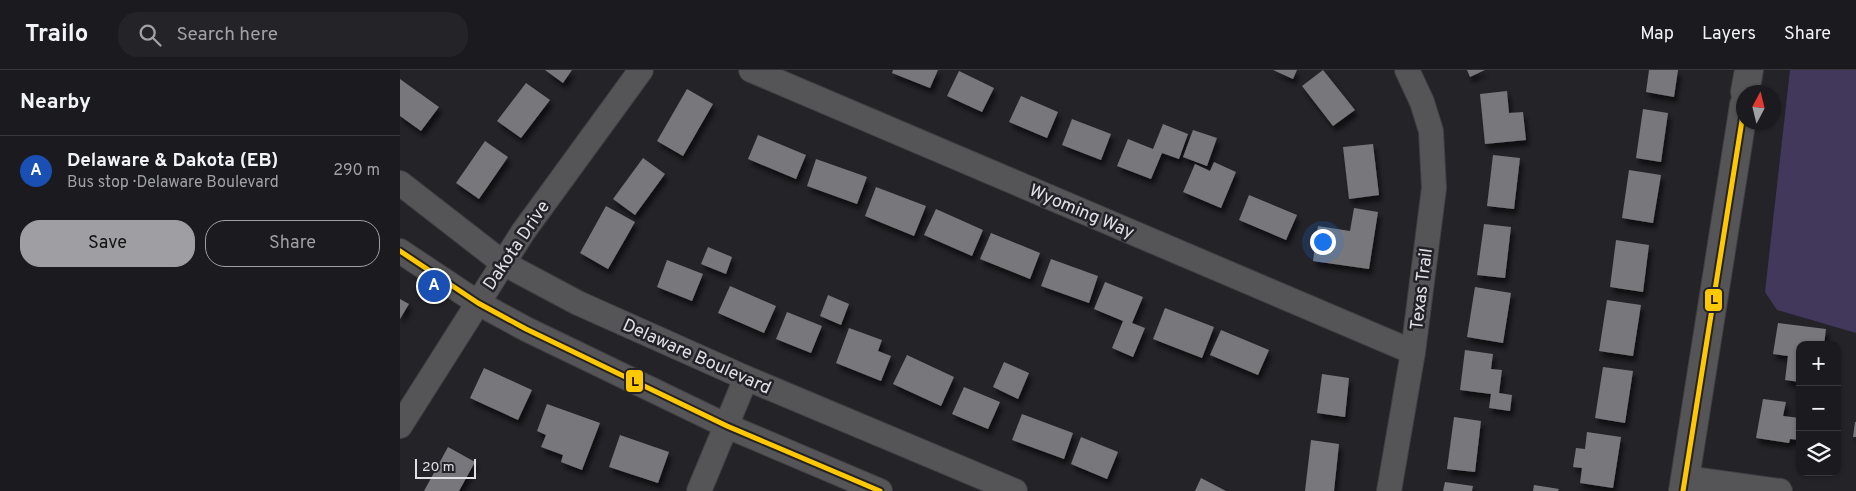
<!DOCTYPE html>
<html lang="en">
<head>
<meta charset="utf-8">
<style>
  body { margin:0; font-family:Overpass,sans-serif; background:#242327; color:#f1f3f6 }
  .controls { position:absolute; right:15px; bottom:15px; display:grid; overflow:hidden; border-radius:10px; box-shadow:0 1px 4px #0004 }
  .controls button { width:45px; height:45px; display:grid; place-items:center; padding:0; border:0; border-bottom:1px solid #39383c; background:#1b1a1e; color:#f1f3f6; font:25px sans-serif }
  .compass { position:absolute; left:1336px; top:15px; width:45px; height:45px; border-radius:50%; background:#1b1a1e; box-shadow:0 1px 4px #0004; rotate:7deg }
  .scale { position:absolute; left:15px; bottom:12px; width:61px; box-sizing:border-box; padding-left:5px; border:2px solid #e0e0e5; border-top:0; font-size:14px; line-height:18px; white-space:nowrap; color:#e0e0e5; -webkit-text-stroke:4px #232229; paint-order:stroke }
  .you { position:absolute; left:922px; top:171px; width:18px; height:18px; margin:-12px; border:4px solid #fff; border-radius:50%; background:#1a73e8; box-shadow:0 0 0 8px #1a73e833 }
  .badge { display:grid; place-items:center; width:32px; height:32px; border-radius:50%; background:#9e9ea3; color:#fff; font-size:16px; font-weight:700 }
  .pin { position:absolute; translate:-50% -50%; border:2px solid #fff; box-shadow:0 1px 5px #0006 }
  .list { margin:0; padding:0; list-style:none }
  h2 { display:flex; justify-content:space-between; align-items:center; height:65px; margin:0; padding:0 20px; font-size:21px }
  h2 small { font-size:16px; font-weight:400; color:#a0a1a4 }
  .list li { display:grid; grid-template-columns:32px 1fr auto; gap:15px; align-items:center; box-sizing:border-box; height:70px; padding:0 20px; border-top:1px solid #39383c }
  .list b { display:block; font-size:19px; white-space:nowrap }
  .list p { margin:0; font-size:16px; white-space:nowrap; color:#a0a1a4 }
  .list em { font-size:16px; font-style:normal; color:#a0a1a4 }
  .actions { display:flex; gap:10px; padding:15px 20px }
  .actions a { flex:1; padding:11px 0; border:1px solid #9e9ea3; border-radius:20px; text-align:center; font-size:18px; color:#9e9ea3 }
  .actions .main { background:#9e9ea3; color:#111 }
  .icon { flex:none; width:28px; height:28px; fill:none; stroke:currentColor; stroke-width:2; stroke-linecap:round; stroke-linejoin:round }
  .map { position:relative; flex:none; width:1456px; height:421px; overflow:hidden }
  header { display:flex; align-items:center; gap:30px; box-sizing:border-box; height:70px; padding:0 25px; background:#1b1a1e; border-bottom:1px solid #39383c }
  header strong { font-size:24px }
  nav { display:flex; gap:28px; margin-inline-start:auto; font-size:18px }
  .search { width:350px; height:45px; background:#242327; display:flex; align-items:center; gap:12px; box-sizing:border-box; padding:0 18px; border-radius:20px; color:#a0a1a4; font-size:19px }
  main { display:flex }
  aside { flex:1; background:#1b1a1e }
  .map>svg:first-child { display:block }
  .green { fill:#41385c }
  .building { fill:#78777c; filter:url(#shadow) }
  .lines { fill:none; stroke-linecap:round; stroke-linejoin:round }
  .minor-casing { stroke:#3f3f43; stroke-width:26 }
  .tertiary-casing { stroke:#3f3f43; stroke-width:30 }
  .minor { stroke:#555557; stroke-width:24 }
  .tertiary { stroke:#555557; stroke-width:28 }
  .bus-1-casing { stroke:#232229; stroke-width:9 }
  .bus-1 { stroke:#ffc800; stroke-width:5 }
  .labels { text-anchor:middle; stroke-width:5; stroke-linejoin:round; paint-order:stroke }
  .street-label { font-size:18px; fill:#e0e0e5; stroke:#232229 }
  .line-badge { stroke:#232229; stroke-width:2 }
  .pale-badge-label { font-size:14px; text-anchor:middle; font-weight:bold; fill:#111 }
</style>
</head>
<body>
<header>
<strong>Trailo</strong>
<div class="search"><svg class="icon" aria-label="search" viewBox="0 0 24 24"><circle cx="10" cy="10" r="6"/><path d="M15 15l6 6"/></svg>Search here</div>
<nav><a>Map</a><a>Layers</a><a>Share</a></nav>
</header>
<main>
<aside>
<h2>Nearby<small></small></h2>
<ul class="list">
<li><span class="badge" style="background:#1a4fb4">A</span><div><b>Delaware &amp; Dakota (EB)</b><p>Bus stop · Delaware Boulevard</p></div><em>290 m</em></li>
</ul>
<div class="actions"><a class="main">Save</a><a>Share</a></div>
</aside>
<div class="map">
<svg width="1456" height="421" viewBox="0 0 1456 421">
  <defs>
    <filter id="shadow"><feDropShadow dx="3" dy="5.5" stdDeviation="2.5" flood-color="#0009"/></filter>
  </defs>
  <rect width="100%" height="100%" fill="#242328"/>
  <!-- green -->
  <polygon class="green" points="1390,0 1456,0 1456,263 1377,240 1365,222"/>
  <!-- building -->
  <g class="building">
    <polygon points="145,0 172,0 163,13"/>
    <polygon points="493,0 538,0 530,18 492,3"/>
    <polygon points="873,0 897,0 893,9"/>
    <polygon points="923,0 955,40 933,56 902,16"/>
    <polygon points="1067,0 1085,0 1070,7"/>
    <polygon points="1249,0 1278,0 1274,27 1246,22"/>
    <polygon points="559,1 594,18 582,42 547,26"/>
    <polygon points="0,9 39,37 21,61 0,46"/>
    <polygon points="126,13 150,30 121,68 97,51"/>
    <polygon points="287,19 313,34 283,86 257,71"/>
    <polygon points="1107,21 1109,43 1123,42 1126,70 1085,74 1080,24"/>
    <polygon points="621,26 658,42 647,68 609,52"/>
    <polygon points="1243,39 1268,43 1261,92 1236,88"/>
    <polygon points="672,49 711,64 701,90 662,75"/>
    <polygon points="763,54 788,64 779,89 762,83 751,109 717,96 728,69 753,79"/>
    <polygon points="793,60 817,68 807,96 783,87"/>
    <polygon points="358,65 406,85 396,109 348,89"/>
    <polygon points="85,71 108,87 79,129 56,113"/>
    <polygon points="973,74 979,125 949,129 943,77"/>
    <polygon points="1093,85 1120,88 1114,139 1087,136"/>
    <polygon points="243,88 265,104 235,145 213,129"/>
    <polygon points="416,89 467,107 457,134 407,116"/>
    <polygon points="814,92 836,102 821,138 783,122 795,94 810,101"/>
    <polygon points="1229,100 1261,105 1253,153 1222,148"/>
    <polygon points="476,117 526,136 514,166 465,146"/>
    <polygon points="849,125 897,145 886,170 839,150"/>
    <polygon points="206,136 235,152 208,199 180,183"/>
    <polygon points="954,138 978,142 969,199 913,191 918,156 950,161"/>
    <polygon points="536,139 583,160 572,186 524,165"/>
    <polygon points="1084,154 1111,157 1105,208 1077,205"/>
    <polygon points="591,163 640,183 630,209 580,189"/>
    <polygon points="1216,170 1249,175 1243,222 1210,217"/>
    <polygon points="308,177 332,187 326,204 301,194"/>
    <polygon points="651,189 698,206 689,233 641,216"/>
    <polygon points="267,190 303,204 292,231 257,217"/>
    <polygon points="705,212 743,227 732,253 745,258 733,287 712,278 723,251 694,239"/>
    <polygon points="330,216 376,236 364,263 318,243"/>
    <polygon points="1075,217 1111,223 1103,273 1067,267"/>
    <polygon points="428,225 449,234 441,255 420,246"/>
    <polygon points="0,229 9,234 0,249"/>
    <polygon points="1207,230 1241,235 1233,286 1199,281"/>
    <polygon points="765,238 814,257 802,288 753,269"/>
    <polygon points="387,242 422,256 411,283 376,269"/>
    <polygon points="1378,253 1426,259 1424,275 1400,275 1400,312 1385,310 1388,286 1373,284"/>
    <polygon points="449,258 482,270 478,281 491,286 481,311 436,293"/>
    <polygon points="821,260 869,280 858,305 810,285"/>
    <polygon points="1065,280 1093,284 1091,299 1102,300 1099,323 1112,325 1110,341 1089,338 1091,324 1060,320"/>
    <polygon points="507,285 554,307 541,336 493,314"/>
    <polygon points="604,292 629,303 618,329 593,317"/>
    <polygon points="1203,297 1233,301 1225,353 1195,348"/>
    <polygon points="84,298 132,320 118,350 70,328"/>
    <polygon points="922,304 949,308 945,347 917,343"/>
    <polygon points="564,317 600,332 588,359 552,344"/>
    <polygon points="1363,329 1386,332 1383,346 1400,348 1400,370 1390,369 1389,373 1356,368"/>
    <polygon points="147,334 200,353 182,400 161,392 163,385 141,377 146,365 137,361"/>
    <polygon points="622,344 673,363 664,389 612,370"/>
    <polygon points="1054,347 1081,351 1075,402 1047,399"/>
    <polygon points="1455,352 1456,352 1456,367 1453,367"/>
    <polygon points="1187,362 1221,367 1213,418 1180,413 1182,398 1173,397 1176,378 1185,379"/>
    <polygon points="220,365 269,382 258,413 209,397"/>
    <polygon points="681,367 718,382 707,409 671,394"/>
    <polygon points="911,370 939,374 934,421 905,421"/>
    <polygon points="48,377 75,392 59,421 24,421"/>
    <polygon points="801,408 826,421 795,421"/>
    <polygon points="1045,412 1073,416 1072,421 1043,421"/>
    <polygon points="1134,415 1159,419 1158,421 1133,421"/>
  </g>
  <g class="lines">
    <!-- minor casing -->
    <g class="minor-casing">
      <g id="minor">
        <polyline points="351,0 1013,282"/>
        <polyline points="0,113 103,193 178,233 346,308 615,421"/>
        <polyline points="0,181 78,233 126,259 327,356 480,421"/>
        <polyline points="0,356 123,162 241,0"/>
        <polyline points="1285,408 1380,421"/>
        <polyline points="299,421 346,308"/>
        <polyline points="989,421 1013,282 1034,118 1031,61 1022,32 1007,0"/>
      </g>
    </g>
    <!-- tertiary casing -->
    <g class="tertiary-casing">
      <g id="tertiary">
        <polyline points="1345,22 1349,0"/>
        <polyline points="1283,421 1344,35"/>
      </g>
    </g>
    <!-- minor -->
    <use href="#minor" class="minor"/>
    <!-- tertiary -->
    <use href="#tertiary" class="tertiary"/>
    <!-- bus-1 casing -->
    <g class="bus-1-casing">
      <g id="bus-1">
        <polyline points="0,181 78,233 126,259 327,356 480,421"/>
        <polyline points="1283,421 1344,38"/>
      </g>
    </g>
    <!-- bus-1 -->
    <use href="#bus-1" class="bus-1"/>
  </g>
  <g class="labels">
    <!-- street labels -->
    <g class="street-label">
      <text transform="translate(682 141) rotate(23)" y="6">Wyoming Way</text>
      <text transform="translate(116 175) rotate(-56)" y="6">Dakota Drive</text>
      <text transform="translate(1021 219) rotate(-83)" y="6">Texas Trail</text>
      <text transform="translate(297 286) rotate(24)" y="6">Delaware Boulevard</text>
    </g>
  </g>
  <g class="line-badge">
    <rect x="1304" y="218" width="19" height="24" rx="5" fill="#ffc800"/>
    <rect x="225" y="299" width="19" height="24" rx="5" fill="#ffc800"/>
  </g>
  <g class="pale-badge-label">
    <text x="1314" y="234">L</text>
    <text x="235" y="316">L</text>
  </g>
</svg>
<div class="controls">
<button>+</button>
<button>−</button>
<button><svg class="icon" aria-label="layers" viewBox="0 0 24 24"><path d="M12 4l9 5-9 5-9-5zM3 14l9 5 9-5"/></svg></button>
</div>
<svg class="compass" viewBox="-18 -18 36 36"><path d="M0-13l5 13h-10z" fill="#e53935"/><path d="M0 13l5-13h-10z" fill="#a0a1a4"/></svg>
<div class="scale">20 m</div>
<div class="you"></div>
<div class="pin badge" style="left:34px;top:216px;background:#1a4fb4">A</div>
</div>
</main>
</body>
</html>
